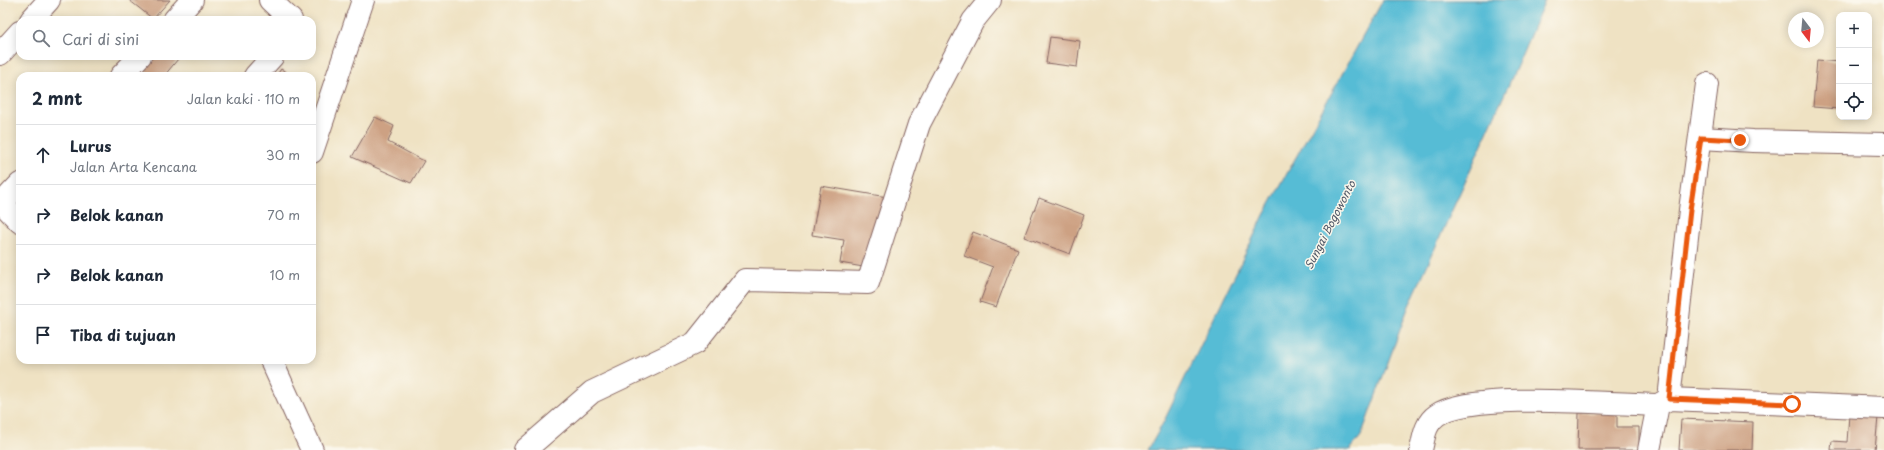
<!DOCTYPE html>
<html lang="id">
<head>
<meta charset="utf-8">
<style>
  body { margin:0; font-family:"Playpen Sans",sans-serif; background:#f2f2f3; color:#1f2937 }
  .controls { position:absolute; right:12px; top:12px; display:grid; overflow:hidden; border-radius:8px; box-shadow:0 2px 10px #0003 }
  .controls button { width:36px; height:36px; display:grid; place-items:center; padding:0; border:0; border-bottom:1px solid #e0e1e3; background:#fff; color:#1f2937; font:20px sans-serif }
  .compass { position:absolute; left:1788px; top:12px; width:36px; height:36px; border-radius:50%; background:#fff; box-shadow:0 2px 10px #0003; rotate:164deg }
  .stop { position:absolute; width:12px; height:12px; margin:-9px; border:3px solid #ea580c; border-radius:50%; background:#fff }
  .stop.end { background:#ea580c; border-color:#fff; box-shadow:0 1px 4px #0008 }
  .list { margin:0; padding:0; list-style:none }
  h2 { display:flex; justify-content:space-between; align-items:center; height:52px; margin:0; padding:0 16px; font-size:17px }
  h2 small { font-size:13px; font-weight:400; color:#747a83 }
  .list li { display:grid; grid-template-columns:26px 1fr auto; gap:12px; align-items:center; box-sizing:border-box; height:60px; padding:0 16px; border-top:1px solid #e0e1e3 }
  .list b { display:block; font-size:15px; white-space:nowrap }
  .list p { margin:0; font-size:13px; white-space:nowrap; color:#747a83 }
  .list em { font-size:13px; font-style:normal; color:#747a83 }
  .icon { flex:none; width:22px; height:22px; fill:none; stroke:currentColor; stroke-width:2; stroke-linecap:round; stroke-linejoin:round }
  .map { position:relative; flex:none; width:1884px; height:450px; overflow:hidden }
  .search { position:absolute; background:#fff; box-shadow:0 2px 10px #0003; left:16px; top:16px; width:300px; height:44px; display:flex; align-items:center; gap:10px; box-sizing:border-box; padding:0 14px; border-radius:12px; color:#747a83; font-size:15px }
  .panel { position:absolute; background:#fff; box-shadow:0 2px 10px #0003; left:16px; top:72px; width:300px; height:292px; border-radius:12px }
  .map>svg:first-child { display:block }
  .water { fill:#57bcd5; stroke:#506e80 }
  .building { fill:#cda183 }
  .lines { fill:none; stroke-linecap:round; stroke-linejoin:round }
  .street-casing { stroke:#846360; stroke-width:24 }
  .street { stroke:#fff; stroke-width:22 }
  .route { stroke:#ea580c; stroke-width:5 }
  .labels { text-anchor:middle; stroke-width:3; stroke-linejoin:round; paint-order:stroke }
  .water-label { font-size:11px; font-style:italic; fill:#4f5666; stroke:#fbf7ec }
</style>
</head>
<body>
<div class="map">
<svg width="1884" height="450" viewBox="0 0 1884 450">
  <rect width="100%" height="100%" fill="#fbf7ec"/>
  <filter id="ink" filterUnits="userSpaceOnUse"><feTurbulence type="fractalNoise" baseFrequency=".025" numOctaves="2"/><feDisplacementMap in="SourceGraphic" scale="8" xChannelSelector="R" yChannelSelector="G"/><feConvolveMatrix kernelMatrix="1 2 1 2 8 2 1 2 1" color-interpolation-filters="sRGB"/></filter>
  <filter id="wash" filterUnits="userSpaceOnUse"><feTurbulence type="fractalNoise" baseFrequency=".012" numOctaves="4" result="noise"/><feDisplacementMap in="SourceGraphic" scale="16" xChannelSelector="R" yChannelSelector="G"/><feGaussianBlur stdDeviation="0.9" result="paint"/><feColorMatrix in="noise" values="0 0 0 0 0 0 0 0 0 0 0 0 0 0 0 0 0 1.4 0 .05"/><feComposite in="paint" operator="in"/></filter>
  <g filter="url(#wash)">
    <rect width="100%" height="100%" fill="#efe2c3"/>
    <!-- water -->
    <polygon class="water" points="1383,0 1545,0 1514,73 1408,308 1361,436 1350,450 1148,450 1162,425 1264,215"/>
    <g id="blocks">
      <!-- building -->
      <g class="building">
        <polygon points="129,0 170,0 153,19"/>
        <polygon points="1050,37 1080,41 1077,67 1046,63"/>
        <polygon points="154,56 175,56 178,59 164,76 152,76 143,68"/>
        <polygon points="1817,60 1839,62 1839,109 1813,107"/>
        <polygon points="281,69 292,76 276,76"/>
        <polygon points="375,117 394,126 388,142 424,161 411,183 352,157"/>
        <polygon points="821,186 887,197 875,269 840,263 844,240 812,235"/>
        <polygon points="1039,198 1084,215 1070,254 1024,237"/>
        <polygon points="973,232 1018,249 996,307 980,302 993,267 964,256"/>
        <polygon points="1579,413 1617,413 1617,427 1639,427 1639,450 1578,450"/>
        <polygon points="1849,415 1878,417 1875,450 1831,450 1832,441 1847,442"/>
        <polygon points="1681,419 1753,422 1752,450 1679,450"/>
      </g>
    </g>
  </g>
  <g filter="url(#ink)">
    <use href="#blocks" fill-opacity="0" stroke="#846360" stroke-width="1"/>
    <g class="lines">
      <!-- street casing -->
      <g class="street-casing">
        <g id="street">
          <polyline points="270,0 291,20"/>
          <polyline points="31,20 49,0"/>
          <polyline points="174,20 192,0"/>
          <polyline points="0,54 20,32"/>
          <polyline points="121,76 140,56"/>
          <polyline points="255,76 273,56"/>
          <polyline points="1701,138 1753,141 1884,144"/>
          <polyline points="312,152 363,0"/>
          <polyline points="0,201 20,222"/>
          <polyline points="2,203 20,184"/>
          <polyline points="271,360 312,450"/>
          <polyline points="1669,399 1690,210 1707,84"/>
          <polyline points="525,450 592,392 695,343 745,280 868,283 919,124 973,21 990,0"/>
          <path d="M1421 450C1424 437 1425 423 1437 415 1471 391 1612 404 1658 405"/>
          <polyline points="1649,450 1658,405 1669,399 1884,408"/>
        </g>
      </g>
      <!-- street -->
      <use href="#street" class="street"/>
    </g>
  </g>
  <g class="lines" filter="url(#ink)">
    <!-- route -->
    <polyline class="route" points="1740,140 1701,138 1690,210 1669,399 1792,404"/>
  </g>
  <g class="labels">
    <!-- water labels -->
    <g class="water-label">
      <text transform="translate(1330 225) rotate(-63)" y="4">Sungai Bogowonto</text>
    </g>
  </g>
</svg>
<div class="controls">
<button>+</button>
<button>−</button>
<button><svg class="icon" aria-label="locate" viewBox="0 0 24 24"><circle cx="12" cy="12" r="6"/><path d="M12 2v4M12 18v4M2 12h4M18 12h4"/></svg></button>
</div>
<svg class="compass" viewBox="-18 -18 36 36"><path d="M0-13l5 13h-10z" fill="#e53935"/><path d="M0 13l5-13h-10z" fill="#747a83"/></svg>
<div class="stop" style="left:1792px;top:404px"></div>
<div class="stop end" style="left:1740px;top:140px"></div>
<div class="search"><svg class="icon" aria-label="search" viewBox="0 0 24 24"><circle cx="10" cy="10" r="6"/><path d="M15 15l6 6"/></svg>Cari di sini</div>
<section class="panel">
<h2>2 mnt<small>Jalan kaki · 110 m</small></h2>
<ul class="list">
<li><svg class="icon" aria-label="ahead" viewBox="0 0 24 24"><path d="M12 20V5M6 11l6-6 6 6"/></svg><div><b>Lurus</b><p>Jalan Arta Kencana</p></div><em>30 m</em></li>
<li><svg class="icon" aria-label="right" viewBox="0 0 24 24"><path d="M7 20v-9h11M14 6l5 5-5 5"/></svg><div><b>Belok kanan</b></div><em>70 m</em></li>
<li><svg class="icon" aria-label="right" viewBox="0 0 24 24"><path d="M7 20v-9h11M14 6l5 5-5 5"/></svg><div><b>Belok kanan</b></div><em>10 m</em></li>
<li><svg class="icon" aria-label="arrive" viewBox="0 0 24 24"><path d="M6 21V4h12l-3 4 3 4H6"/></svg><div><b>Tiba di tujuan</b></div></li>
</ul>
</section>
</div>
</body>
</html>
